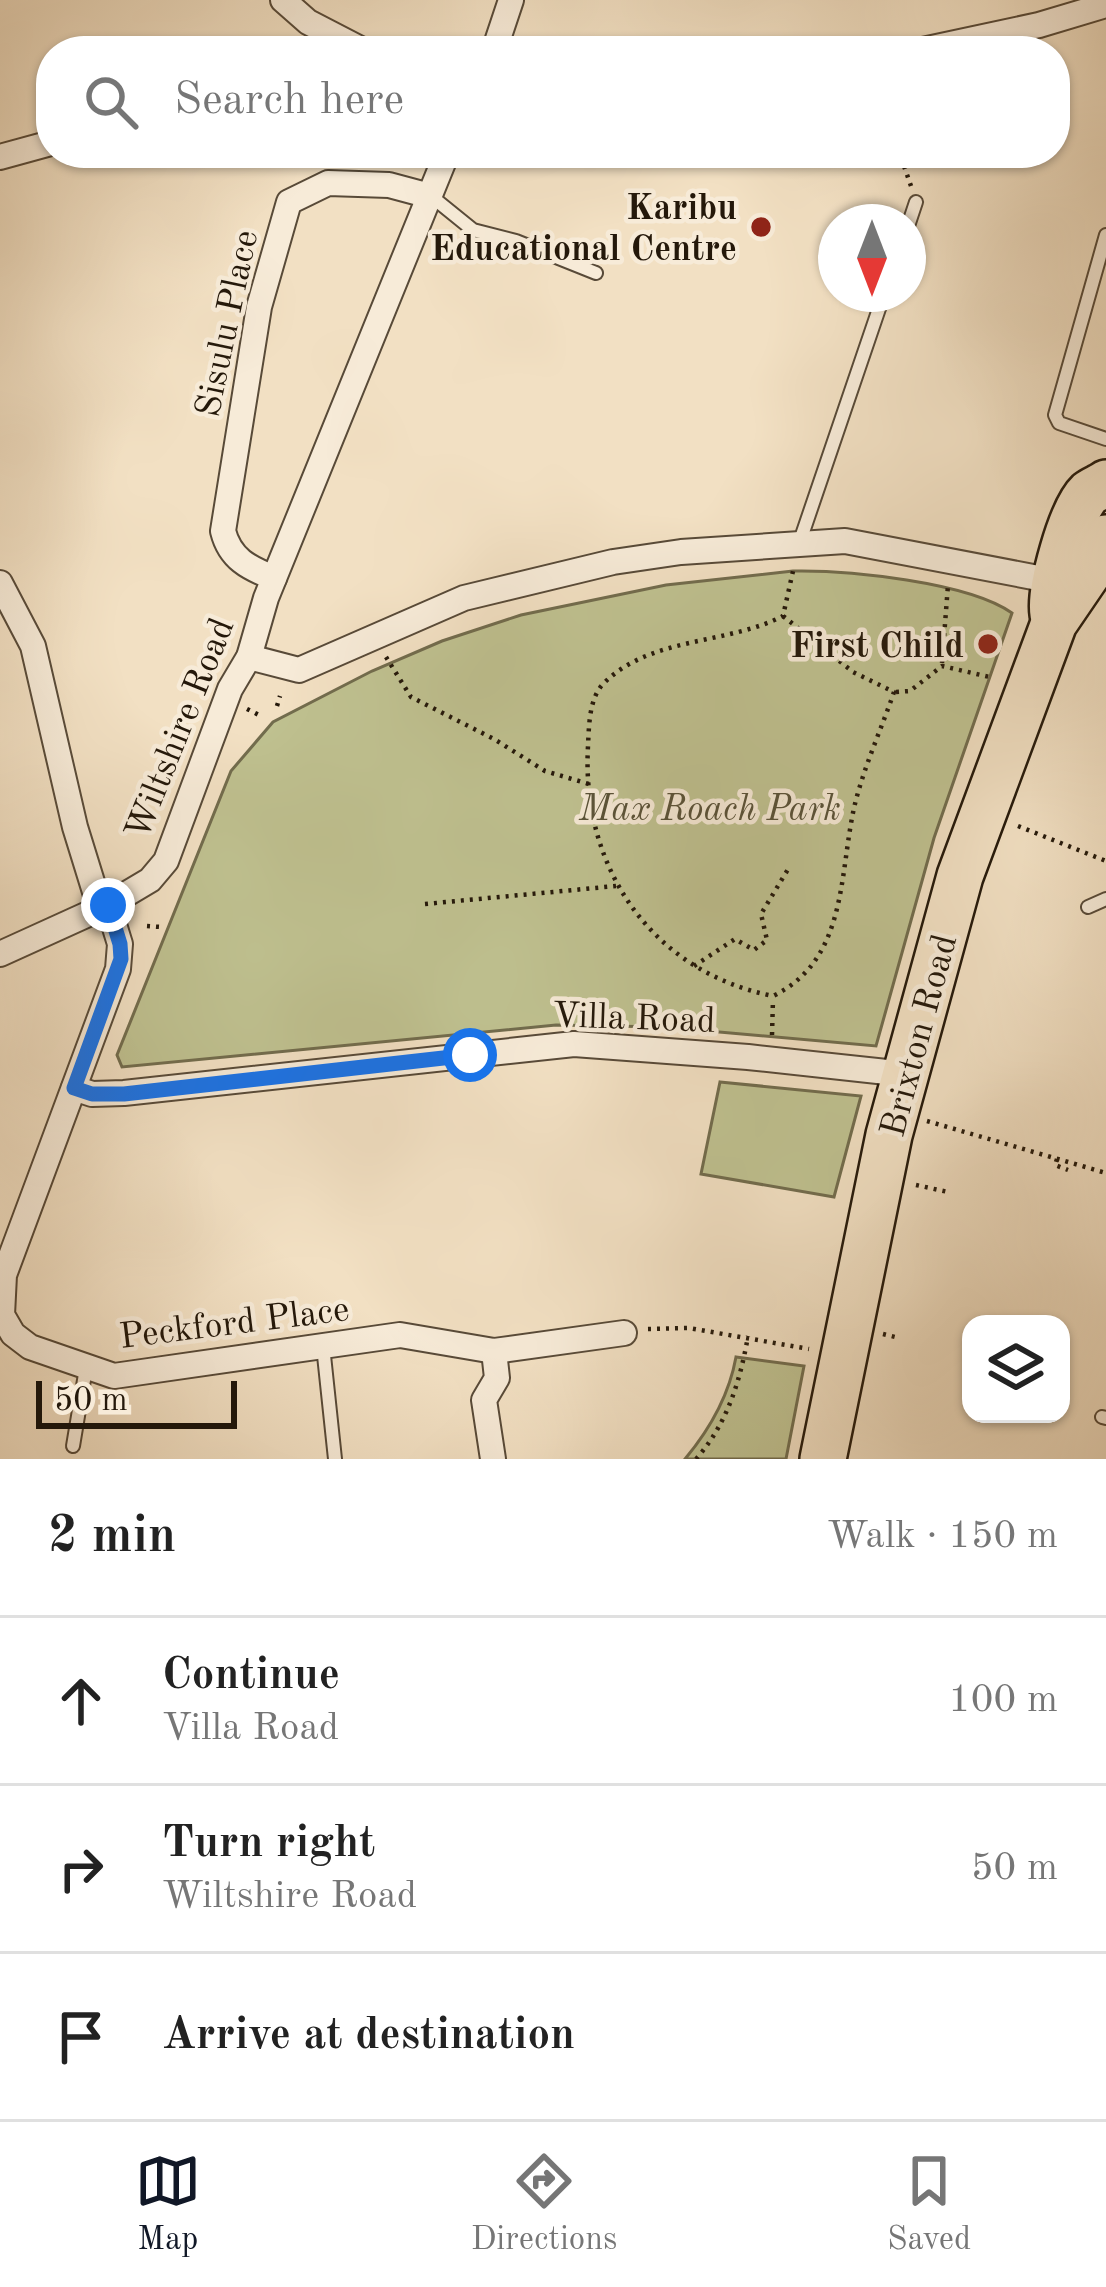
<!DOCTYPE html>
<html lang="en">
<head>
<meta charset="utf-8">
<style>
  body { margin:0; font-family:"Old Standard TT",serif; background:#f2f2f2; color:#222 }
  .controls { position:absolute; right:36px; bottom:36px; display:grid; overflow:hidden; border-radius:24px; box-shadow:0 3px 9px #0004 }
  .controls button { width:108px; height:108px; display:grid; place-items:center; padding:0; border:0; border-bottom:3px solid #e0e0e0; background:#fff; color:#222; font:60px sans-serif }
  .compass { position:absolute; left:818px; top:204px; width:108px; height:108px; border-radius:50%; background:#fff; box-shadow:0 3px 9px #0004; rotate:180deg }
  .scale { position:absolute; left:36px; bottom:30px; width:201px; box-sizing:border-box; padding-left:12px; border:6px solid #24180a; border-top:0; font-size:33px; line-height:42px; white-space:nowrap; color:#24180a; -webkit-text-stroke:9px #f7ebd8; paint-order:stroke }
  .stop { position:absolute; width:36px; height:36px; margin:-27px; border:9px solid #1a73e8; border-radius:50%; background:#fff }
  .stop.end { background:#1a73e8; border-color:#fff; box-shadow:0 3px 12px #0008 }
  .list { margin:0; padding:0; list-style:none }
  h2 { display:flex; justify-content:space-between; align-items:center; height:156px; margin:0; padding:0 48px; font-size:51px }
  h2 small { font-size:39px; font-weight:400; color:#767676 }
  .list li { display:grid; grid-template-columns:78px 1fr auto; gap:36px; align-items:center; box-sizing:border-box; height:168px; padding:0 48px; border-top:3px solid #e0e0e0 }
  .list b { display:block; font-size:45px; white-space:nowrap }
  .list p { margin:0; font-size:39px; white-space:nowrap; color:#767676 }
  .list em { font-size:39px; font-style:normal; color:#767676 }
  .icon { flex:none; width:66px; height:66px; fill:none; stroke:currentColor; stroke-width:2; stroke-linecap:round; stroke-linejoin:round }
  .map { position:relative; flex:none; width:1106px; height:1459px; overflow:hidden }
  .search { position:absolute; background:#fff; box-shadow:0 3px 9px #0004; left:36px; right:36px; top:36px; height:132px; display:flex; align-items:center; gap:30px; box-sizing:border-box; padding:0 42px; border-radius:48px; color:#767676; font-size:45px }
  .sheet { height:660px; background:#fff }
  nav { display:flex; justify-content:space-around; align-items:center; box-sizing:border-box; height:168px; border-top:3px solid #e0e0e0; background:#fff; font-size:33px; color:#767676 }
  nav a { display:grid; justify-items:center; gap:6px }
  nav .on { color:#111827 }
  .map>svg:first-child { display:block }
  .green { fill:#bfc190; stroke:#726c4d; stroke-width:3 }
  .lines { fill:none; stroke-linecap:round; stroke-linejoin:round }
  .lane-casing { stroke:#584a38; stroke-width:16 }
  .street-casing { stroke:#584a38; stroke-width:28 }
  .highway-casing { stroke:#24180a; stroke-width:50 }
  .path { stroke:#24180a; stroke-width:4.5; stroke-dasharray:3 6; stroke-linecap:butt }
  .lane { stroke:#f7ebd8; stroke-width:12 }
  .street { stroke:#f7ebd8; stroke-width:24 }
  .highway { stroke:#f2e0c3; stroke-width:45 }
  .route { stroke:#1a73e8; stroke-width:15 }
  .poi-dot { fill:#8f2418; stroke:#f7ebd8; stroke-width:4.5 }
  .labels { text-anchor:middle; stroke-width:9; stroke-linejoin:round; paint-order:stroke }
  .poi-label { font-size:36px; font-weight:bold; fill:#24180a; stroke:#f7ebd8; text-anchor:end }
  .street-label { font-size:36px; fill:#24180a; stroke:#f7ebd8 }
  .park-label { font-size:36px; font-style:italic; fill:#5a5339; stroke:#f7ebd8 }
</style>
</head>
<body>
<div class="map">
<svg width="1106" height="1459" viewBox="0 0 1106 1459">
  <rect width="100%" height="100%" fill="#f2e0c3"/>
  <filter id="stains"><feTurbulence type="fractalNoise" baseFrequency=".00167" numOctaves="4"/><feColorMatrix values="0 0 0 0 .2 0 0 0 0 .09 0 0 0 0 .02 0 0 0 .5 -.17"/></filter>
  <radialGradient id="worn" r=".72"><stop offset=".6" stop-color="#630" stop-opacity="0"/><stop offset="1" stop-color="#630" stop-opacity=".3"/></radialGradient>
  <!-- green -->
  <g class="green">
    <path d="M793 571C848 570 968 582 1012 613L934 838 876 1046 663 1027 556 1025 122 1067 117 1055 231 771 273 722 372 671 442 641 521 615 666 585Z"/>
    <polygon points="720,1082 861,1096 834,1197 701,1174"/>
    <path d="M736 1357 804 1366 786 1459H685C710 1429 729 1396 736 1357Z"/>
  </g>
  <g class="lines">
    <!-- lane casing -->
    <g class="lane-casing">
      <g id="lane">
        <polyline points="431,196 473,230 516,241 596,273"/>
        <polyline points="908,226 916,202"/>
        <polyline points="1106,235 1055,415 1059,423 1106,439"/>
        <polyline points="800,541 884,294"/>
        <polyline points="1088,907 1106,899"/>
        <polyline points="323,1346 335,1459"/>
        <polyline points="1102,1417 1106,1418"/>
        <polyline points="73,1446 86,1368"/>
      </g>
    </g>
    <!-- street casing -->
    <g class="street-casing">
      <g id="street">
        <polyline points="283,0 308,22 364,51"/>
        <polyline points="494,51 511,0"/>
        <polyline points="918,51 1039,25 1106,5"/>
        <polyline points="447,153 266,598 249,657 230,689 166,861 150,880 108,905 120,944 118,969 4,1275 2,1315 13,1334 30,1347 114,1376 400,1335 494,1351 624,1333"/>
        <polyline points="0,157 51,143"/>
        <path d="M274 578C249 568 230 559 223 531L259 307 289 202 328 183 389 185 430 196"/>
        <polyline points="0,583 33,646 75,827 100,908"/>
        <polyline points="249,657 299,670 464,598 613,562 681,552 845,541 1054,581"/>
        <polyline points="0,954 108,905"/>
        <polyline points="74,1088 92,1094 124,1093 574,1044 748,1057 905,1074"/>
        <polyline points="493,1459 484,1400 497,1378 494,1351"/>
      </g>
    </g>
    <!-- highway casing -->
    <g class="highway-casing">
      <g id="highway">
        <path d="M1053 614C1049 590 1071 510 1089 493 1094 489 1101 487 1106 483"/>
        <polyline points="823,1459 889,1135 960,876 1054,623 1099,557 1106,538"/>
      </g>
    </g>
    <!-- path -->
    <g class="path">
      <polyline points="911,186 904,166 912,153"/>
      <path d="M783 616 853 672 894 692C881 730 863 769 854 808 839 876 847 960 773 996 652 972 581 868 588 746 589 726 589 699 603 684 650 636 727 645 783 616L793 571"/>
      <polyline points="386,657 411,697 494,739 545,771 589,784"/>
      <polyline points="942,663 948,585"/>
      <polyline points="896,692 910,691 942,666 994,678"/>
      <polyline points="277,706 280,696"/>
      <polyline points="247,709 261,716"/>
      <polyline points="1018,826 1106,861"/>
      <polyline points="425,904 616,886"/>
      <polyline points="147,926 161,927"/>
      <polyline points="694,966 735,939 754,950 767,940 761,914 790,866"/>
      <polyline points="772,1035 773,999"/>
      <polyline points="927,1121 1106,1173"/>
      <polyline points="1057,1159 1055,1165 1068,1170"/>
      <polyline points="916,1185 948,1192"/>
      <polyline points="648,1329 689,1328 809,1349"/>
      <polyline points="883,1334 895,1337"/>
      <path d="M696 1459C727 1424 740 1382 748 1336"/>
    </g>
    <!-- lane -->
    <use href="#lane" class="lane"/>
    <!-- street -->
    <use href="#street" class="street"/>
    <!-- highway -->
    <use href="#highway" class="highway"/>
  </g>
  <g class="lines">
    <!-- route -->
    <polyline class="route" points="108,905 120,944 121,959 74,1088 92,1094 124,1094 470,1055"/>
  </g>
  <!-- markers -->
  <g class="poi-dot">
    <circle cx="761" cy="227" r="12"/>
    <circle cx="988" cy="644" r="12"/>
  </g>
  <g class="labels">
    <!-- poi labels -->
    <g class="poi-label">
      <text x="737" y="219">Karibu<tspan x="737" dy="41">Educational Centre</tspan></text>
      <text x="964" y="657">First Child</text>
    </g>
    <!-- street labels -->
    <g class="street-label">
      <text transform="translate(225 323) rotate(-78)" y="13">Sisulu Place</text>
      <text transform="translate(178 728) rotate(-68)" y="13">Wiltshire Road</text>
      <text transform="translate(634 1016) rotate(2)" y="13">Villa Road</text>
      <text transform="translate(917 1035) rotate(-75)" y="13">Brixton Road</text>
      <text transform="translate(234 1321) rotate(-7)" y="13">Peckford Place</text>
    </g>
    <!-- park labels -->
    <g class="park-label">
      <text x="710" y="820">Max Roach Park</text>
    </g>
  </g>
  <rect width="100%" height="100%" filter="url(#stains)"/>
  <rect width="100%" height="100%" fill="url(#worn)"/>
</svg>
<div class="controls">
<button><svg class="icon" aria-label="layers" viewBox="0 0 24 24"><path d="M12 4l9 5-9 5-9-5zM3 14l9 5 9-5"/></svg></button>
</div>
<svg class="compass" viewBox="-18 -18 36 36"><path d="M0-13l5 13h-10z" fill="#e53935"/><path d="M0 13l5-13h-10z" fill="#767676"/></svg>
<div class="scale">50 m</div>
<div class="stop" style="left:470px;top:1055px"></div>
<div class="stop end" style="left:108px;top:905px"></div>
<div class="search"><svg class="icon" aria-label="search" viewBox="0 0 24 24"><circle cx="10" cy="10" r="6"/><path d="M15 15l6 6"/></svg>Search here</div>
</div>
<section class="sheet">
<h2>2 min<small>Walk · 150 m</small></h2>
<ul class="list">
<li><svg class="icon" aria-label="ahead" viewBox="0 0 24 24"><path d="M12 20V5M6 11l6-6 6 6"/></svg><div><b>Continue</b><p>Villa Road</p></div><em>100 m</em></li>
<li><svg class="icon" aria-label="right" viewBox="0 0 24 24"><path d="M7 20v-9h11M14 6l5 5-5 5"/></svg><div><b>Turn right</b><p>Wiltshire Road</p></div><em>50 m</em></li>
<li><svg class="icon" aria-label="arrive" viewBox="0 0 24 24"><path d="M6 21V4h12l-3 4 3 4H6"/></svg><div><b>Arrive at destination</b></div></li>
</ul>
</section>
<nav>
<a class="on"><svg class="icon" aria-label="map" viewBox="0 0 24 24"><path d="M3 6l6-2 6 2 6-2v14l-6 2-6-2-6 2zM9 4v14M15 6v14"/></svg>Map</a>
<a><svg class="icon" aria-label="directions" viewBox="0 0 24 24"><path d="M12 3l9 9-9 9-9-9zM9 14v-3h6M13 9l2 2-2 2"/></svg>Directions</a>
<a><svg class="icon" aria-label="saved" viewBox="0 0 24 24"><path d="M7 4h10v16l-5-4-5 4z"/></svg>Saved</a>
</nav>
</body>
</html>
